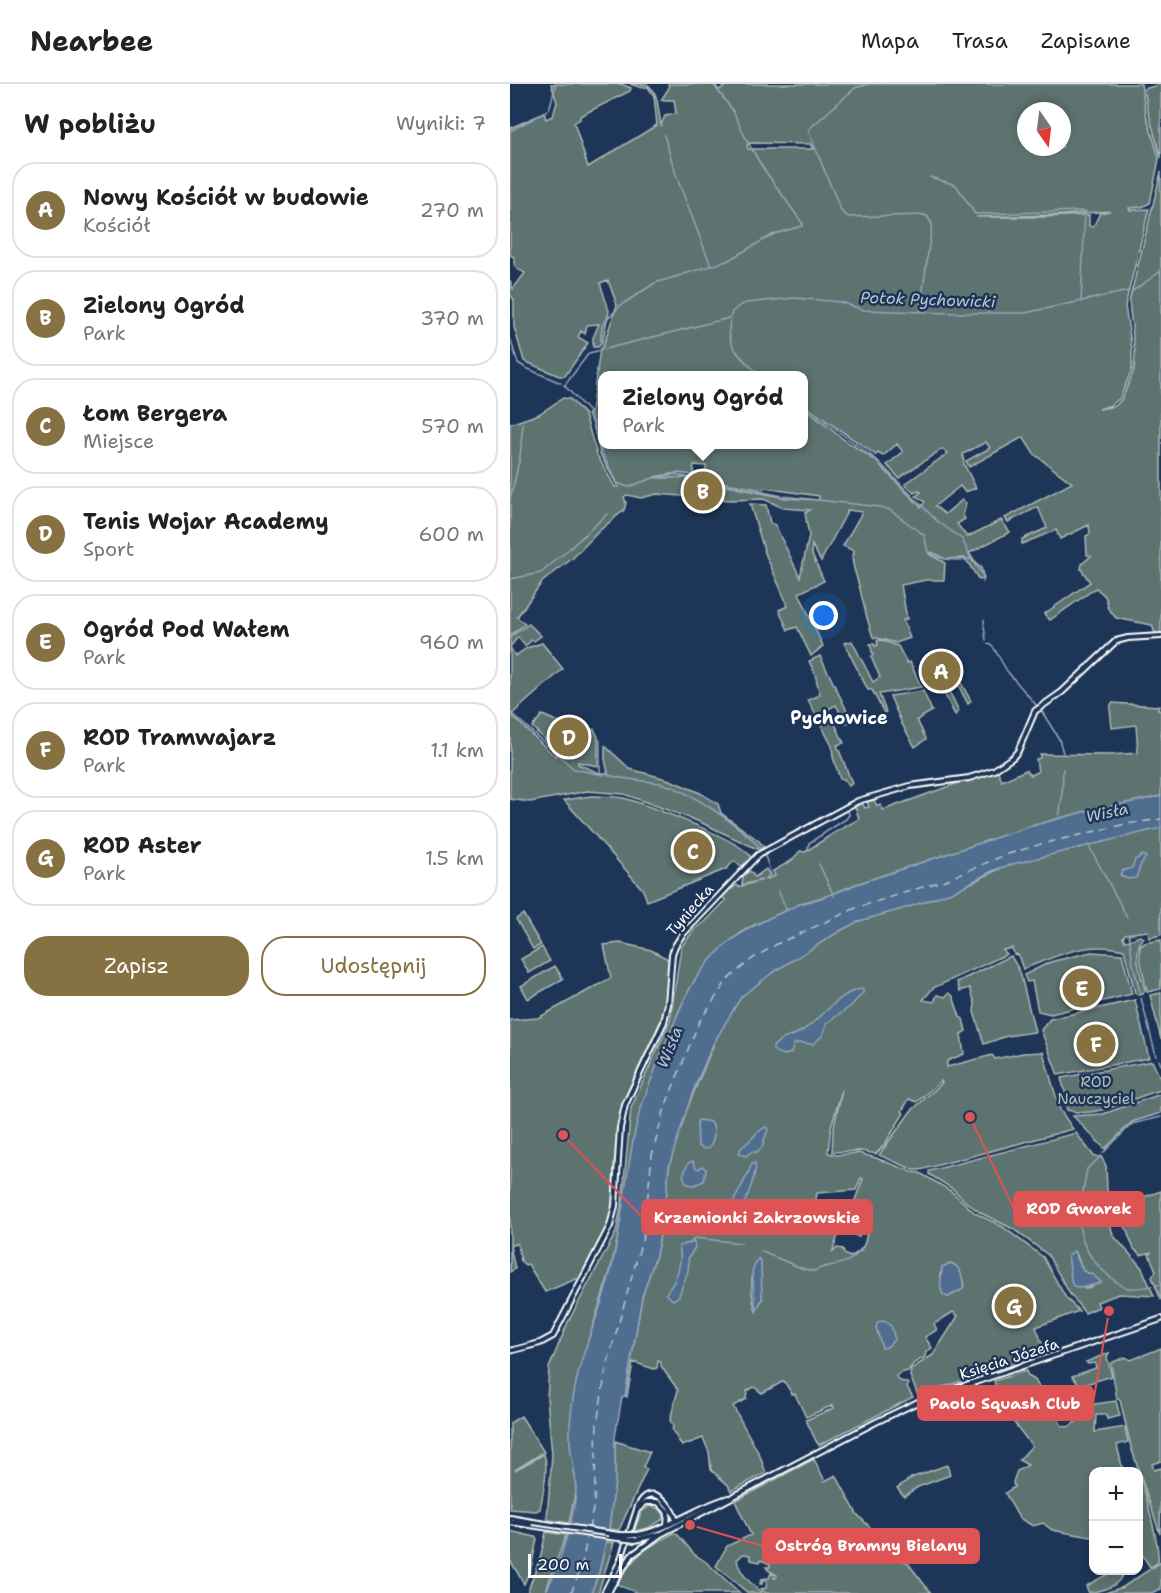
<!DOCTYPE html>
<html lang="pl">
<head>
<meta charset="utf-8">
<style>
  body { margin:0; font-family:"Shantell Sans",sans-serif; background:#f6f6f6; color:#222 }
  .controls { position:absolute; right:18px; bottom:18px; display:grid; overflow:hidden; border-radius:12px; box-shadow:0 3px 9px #0003 }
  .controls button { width:54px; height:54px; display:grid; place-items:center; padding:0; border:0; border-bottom:2px solid #e0e0e0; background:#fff; color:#222; font:30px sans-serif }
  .compass { position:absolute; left:507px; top:18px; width:54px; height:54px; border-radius:50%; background:#fff; box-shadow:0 3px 9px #0003; rotate:166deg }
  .scale { position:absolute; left:18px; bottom:15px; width:94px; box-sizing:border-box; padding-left:6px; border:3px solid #fff; border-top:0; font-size:16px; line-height:21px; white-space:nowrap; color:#fff; -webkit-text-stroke:4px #1d3557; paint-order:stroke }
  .you { position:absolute; left:314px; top:532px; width:21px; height:21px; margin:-15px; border:4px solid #fff; border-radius:50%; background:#1a73e8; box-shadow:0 0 0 9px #1a73e833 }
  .badge { display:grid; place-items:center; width:39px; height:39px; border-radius:50%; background:#857141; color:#fff; font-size:20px; font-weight:700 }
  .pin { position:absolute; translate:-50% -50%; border:3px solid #fff; box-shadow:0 2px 6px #0006 }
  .popup { position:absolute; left:88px; top:287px; width:210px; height:78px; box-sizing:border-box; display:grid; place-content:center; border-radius:12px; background:#fff; filter:drop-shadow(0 2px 4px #0005); font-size:20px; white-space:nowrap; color:#767676 }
  .popup b { font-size:22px; color:#222 }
  .popup::after { content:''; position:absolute; left:50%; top:100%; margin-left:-12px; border:12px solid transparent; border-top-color:#fff }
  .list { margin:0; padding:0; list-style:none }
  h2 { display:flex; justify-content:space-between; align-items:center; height:78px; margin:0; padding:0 24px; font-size:26px }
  h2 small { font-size:20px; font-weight:400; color:#767676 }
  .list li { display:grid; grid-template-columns:39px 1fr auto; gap:18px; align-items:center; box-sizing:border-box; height:96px; margin:0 12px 12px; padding:0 12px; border:2px solid #e0e0e0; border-radius:24px }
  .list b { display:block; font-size:22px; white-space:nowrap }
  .list p { margin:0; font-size:20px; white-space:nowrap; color:#767676 }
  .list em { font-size:20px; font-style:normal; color:#767676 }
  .actions { display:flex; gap:12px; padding:18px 24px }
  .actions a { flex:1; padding:14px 0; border:2px solid #857141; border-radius:24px; text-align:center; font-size:21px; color:#857141 }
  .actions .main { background:#857141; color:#fff }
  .map { position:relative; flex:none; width:651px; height:1509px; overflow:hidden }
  header { display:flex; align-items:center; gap:36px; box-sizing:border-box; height:84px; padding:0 30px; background:#fff; border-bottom:2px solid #e0e0e0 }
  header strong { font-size:28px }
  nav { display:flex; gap:33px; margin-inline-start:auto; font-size:21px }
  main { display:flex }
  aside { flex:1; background:#fff }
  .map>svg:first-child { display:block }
  .green { fill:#5d736f; stroke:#aeb9b7; stroke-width:1.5; fill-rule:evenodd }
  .water { fill:#4f6d8f; stroke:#95a7bc; stroke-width:1.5 }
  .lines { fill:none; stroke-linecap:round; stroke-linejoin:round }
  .stream { stroke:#95a7bc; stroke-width:1.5 }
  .ferry { stroke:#b9c5d2; stroke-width:1.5; stroke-dasharray:8 6; stroke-linecap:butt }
  .secondary-casing { stroke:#fff; stroke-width:8 }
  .secondary { stroke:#1d3557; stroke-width:4 }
  .secondary-bridge-casing { stroke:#fff; stroke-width:8; stroke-linecap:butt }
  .secondary-bridge { stroke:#1d3557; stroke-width:4 }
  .labels { text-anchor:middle; stroke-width:5; stroke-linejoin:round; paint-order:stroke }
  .street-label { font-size:15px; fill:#fff; stroke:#1d3557 }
  .park-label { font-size:15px; fill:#b6c0be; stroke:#1d3557 }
  .water-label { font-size:16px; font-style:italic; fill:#b9c5d2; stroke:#1d3557 }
  .quarter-label { font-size:18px; font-weight:bold; fill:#fff; stroke:#1d3557 }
  .leader { fill:none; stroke:#de5353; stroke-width:2 }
  .callout-dot { fill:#de5353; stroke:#1d3557; stroke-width:2 }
  .callout { fill:#de5353; stroke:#de5353; stroke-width:2 }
  .callout-label { font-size:16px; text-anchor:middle; font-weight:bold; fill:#fff }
</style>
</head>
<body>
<header>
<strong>Nearbee</strong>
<nav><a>Mapa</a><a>Trasa</a><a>Zapisane</a></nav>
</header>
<main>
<aside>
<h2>W pobliżu<small>Wyniki: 7</small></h2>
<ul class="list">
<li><span class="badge">A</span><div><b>Nowy Kościół w budowie</b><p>Kościół</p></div><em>270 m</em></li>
<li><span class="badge">B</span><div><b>Zielony Ogród</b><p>Park</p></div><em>370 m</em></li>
<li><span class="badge">C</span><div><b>Łom Bergera</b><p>Miejsce</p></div><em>570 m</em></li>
<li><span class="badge">D</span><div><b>Tenis Wojar Academy</b><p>Sport</p></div><em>600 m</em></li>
<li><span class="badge">E</span><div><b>Ogród Pod Wałem</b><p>Park</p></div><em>960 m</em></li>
<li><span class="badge">F</span><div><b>ROD Tramwajarz</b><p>Park</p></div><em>1.1 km</em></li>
<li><span class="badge">G</span><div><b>ROD Aster</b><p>Park</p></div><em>1.5 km</em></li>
</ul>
<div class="actions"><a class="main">Zapisz</a><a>Udostępnij</a></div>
</aside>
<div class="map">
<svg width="651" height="1509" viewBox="0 0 651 1509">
  <rect width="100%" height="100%" fill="#1d3557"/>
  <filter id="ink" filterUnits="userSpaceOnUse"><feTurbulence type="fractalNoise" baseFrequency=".0167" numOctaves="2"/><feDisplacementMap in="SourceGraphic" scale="12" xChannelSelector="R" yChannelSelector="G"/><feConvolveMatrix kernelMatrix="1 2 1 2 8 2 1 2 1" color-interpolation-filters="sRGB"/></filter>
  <g filter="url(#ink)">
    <!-- green -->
    <g class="green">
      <path d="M41 0H111L121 4 120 7 70 32V35L64 39 78 83 147 41 144 12 138 3H129L120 0H137L144 7 147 16 151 41 155 32 166 30 164 16H151L159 4 158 0H204L209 6 219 0H631L636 30 649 74 648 80 640 119 632 123 619 124 620 126 639 125 615 222 622 265V285L610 314 601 321 589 325 605 322 612 315 624 286 625 269 619 218 651 88V550L646 552 642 541 606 534 597 523 598 521 595 512 586 504 540 536 534 530 580 498 571 485 572 480 581 472 577 471 576 452 580 450 579 441 550 455 546 446 512 460V455L537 444 528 423 498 438 495 434 562 399 524 370 513 353 459 383 456 377 480 364 476 358 453 370 454 380 466 404 455 408 450 402 425 422 435 430 452 416 456 419 453 431 455 435 447 440 457 453 491 436 500 448 459 469 466 480 471 484 474 495 469 496 455 474 435 475 422 468 419 470 435 479 434 496H416L391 501 397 535 393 536 400 554 386 559 363 553C357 537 354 522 350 505 347 493 342 483 342 471L344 470V467L333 462 352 428 338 426 311 477 302 461V470L314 497 289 509 313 562 301 572 287 543 278 546 269 526 278 522 255 469 240 420 256 421 260 439 265 441 290 493 299 452 295 429 300 426 273 424 254 415 220 416 147 410 131 414 117 411 114 413 116 419 114 426 89 447 63 474 32 498 7 533 15 540 0 551V340L29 330 53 314 60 315 75 331 87 371 105 403H108L90 370 83 340 78 331 81 328 90 265 93 262 107 221 98 196 90 199 99 227 92 259 88 263H83V254L89 240 77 241 75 250 71 247 68 253 78 259 55 292H49L14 277 4 243V216L0 210V196L3 205 15 189C7 185 3 184 4 173L0 171V44L34 29 36 35 43 32 47 18ZM516 27H552V63H516ZM241 59 300 60 303 65H238L237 61ZM600 127 590 129 583 143 579 142V131L532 133H466L553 131ZM92 292H294V321L366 371 368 369 373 372 387 360 393 368 377 381 389 394 432 365 438 369 395 400 404 409 408 407 411 408 406 412 415 418 411 423 365 376 333 355 294 324V360H92ZM184 381 196 382V393L210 398 253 406 254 404 309 412V416L276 414 178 394C167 392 153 396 144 393L167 389 183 391Z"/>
      <polygon points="651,0 651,74 638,27 634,5"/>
      <polygon points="19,540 31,552 24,557 22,556 15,562 8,553 0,563 5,572 17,564 32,559 53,585 1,631 46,673 47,667 22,643 32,631 75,649 84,645 88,653 88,682 68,678 68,680 89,689 98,689 95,675 95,662 120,685 160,696 190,709 208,720 211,729 249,757 254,763 249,766 190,738 114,710 78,707 20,718 0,715 0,553"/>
      <polygon points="370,556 388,562 397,579 400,578 411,603 369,610 376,628 374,629 362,606 358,606 334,559 342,557 363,598 370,593 361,573 363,571 360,560 363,559 365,562 368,561 367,557"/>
      <polygon points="310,572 342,637 336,640 326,621 318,625 334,659 327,661 342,699 339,702 334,695 330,695 323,673 322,662 298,616 310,611 305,590 299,577"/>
      <polygon points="449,595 461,617 458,620 447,599 443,601 442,600 440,603 437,603 449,627 445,631 431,603"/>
      <polygon points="413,607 422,627 407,636 416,655 405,663 392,640 380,612"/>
      <polygon points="602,619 649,622 648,626 651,627 651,712 573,728 518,743 344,801 323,810 292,819 238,844 219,858 198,879 185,896 168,929 127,1040 109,1148 100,1188 74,1270 63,1314 61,1357 66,1405 59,1439 39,1436 37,1434 42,1371 37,1314 39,1284 58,1238 106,1148 112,1118 121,1024 160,937 171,863 184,846 195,838 216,816 212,813 216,806 222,805 227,801 229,803 252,796 232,801 233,792 240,787 245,793 256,785 260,791 254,796 265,792 263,787 281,777 290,767 295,768 324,749 349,735 345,722 352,719 355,724 359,723 357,718 364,716 367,722 371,721 373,726 448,699 488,688 492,697 516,686 521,691 528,688 526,675 530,674 530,670 600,671 628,669 626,641 602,644 600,624"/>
      <path d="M81 712C91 712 102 712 113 714 133 719 237 758 241 774L235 781 230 782 224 777 216 785 137 817 133 806 122 793 54 716Z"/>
      <path d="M651 742V851L639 854 638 847 615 850 613 853 615 857C622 856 625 853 631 852L634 854C621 866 631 890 635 906L633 910 628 911 625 909 614 866C576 856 547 872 513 885L508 871 504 870 502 864 493 866 497 870 423 904 413 916 424 918 427 911 435 913 439 909 443 912 450 933 453 935 456 947 451 950 454 970 437 977V983L482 971 485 975 513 969 533 968 550 1026 563 1045 410 1086H404L369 1071 401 1027 432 999 431 997 407 1018 399 1015 392 1027 394 1029 375 1060 366 1070 351 1067 322 1068 323 1047 332 1006 321 1043 318 1069 326 1071 348 1069 366 1074 402 1088 410 1089 441 1107 465 1129 493 1143 533 1173 556 1214 569 1227 526 1243 536 1270 408 1311 400 1292 401 1285 423 1271 448 1232 443 1228 424 1240 427 1246 415 1253 422 1264 416 1268 415 1273 404 1279 398 1287 390 1289 386 1292 388 1296 399 1300 397 1303 403 1313 309 1361 306 1357 296 1336 324 1324 323 1321 296 1333 285 1310H282L274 1297 252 1309 244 1303 237 1307 236 1315 223 1322 250 1372 256 1389 221 1407 218 1401 201 1386 199 1368 193 1354 172 1362 162 1346 163 1343 160 1336 168 1306 151 1282V1278L148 1277 147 1284 144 1285 123 1278 117 1313 115 1312 132 1213 146 1171 155 1127 159 1083 170 1042 210 945 231 913 249 891 346 838 461 799 499 780ZM351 1094 353 1095 345 1116 357 1123 354 1137 358 1138C356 1156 357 1165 340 1173L334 1170 333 1165 327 1164 322 1169 337 1125 304 1127 307 1109 346 1106ZM248 1175 252 1215 246 1227C241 1213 239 1187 248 1175ZM432 1186 452 1193 454 1202 450 1207 438 1213 430 1191Z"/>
      <polygon points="13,830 31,861 23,865 6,835"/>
      <polygon points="651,856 651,905 637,908 630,875 630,862 635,859"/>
      <polygon points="110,859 141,866 158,875 159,883 154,930 110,1029 104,1117 100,1136 94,1154 71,1196 66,1195 35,1208 18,1180 15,1181 11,1177 7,1159 0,1162 5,1185 0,1188 0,936 28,934 101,894 94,861"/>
      <polygon points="32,863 40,877 19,889 11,875"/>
      <polygon points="581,868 612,870 622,910 541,930 528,927 522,897 517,898 514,891 540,878"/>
      <polygon points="501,872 510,888 525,948 497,952 474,960 464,928 465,919 460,904 450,907 447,898"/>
      <polygon points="45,882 53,895 18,915 11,902"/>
      <polygon points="651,909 651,955 640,911"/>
      <polygon points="625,916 639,974 548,991 531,946 540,935"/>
      <path d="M642 977 651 996V1006C622 1013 587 1036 557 1026L556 1022 558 1018 551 994Z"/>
      <polygon points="651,1010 651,1029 622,1038 595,1065 563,1032 593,1030"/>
      <path d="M566 1049 583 1071 592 1074 596 1082 598 1131 603 1151 632 1184 644 1212 609 1210 587 1218 589 1223 575 1229 560 1210 538 1171 503 1145 471 1129 456 1118 443 1105 419 1090V1087ZM566 1169 573 1187 583 1191 582 1202 575 1205 561 1191Z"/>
      <polygon points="651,1107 651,1216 642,1193 646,1187 639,1170 642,1168 631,1171 624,1165 612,1135 602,1133 602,1124"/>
      <polygon points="343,1122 349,1124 347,1134 349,1153 333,1146"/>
      <polygon points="651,1264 651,1377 642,1380 644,1386 651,1384 650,1450 621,1363 610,1316 607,1315 601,1279 615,1273 621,1276"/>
      <polygon points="599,1269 597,1273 602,1292 570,1302 562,1292 586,1284 585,1279 578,1280 576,1278"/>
      <polygon points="516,1287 518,1292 525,1296 552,1342 558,1343 570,1335 578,1321 606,1317 610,1332 597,1335 596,1331 586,1331 585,1348 615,1343 618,1358 607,1361 613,1387 584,1388 584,1452 581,1453 542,1446 533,1439 523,1442 509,1434 495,1409 504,1403 503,1398 507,1387 518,1381 509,1376 522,1362 492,1323 484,1297"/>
      <path d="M11 1332 34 1368 5 1386 34 1370C39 1386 33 1408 30 1425L26 1427 0 1425V1339Z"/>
      <polygon points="105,1357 140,1368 133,1383 137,1385 109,1446 99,1445 105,1395"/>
      <path d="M304 1375 315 1397 326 1391 347 1430 393 1477 397 1478 421 1509H255L251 1505 256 1504 257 1497 253 1496 252 1500H250L251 1495 259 1494 261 1489 264 1491V1494H266L267 1491 258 1486 256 1483H260V1480L251 1476 250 1478 241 1476 240 1471 233 1470 227 1476C229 1488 242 1501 252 1509H238L206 1482 217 1462 241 1451 225 1417Z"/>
      <polygon points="437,1381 440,1391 408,1403 394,1412 387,1404 401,1394"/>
      <path d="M628 1385C633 1401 651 1465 648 1478 647 1480 642 1482 640 1483L629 1466 628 1388 616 1387Z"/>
      <polygon points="140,1422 150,1425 154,1431 152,1436 138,1444 124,1447 132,1427"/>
      <polygon points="0,1447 25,1453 27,1455 21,1484 14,1500 0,1476"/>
      <polygon points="36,1448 56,1451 35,1509 17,1509 31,1471"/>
      <path d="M164 1449 168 1451 184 1470 196 1478 230 1509H127C121 1505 114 1505 107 1500 126 1469 133 1466 164 1449Z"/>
      <polygon points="96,1458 104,1459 88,1509 81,1509 89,1488"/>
      <polygon points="651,1478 651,1505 641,1509 595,1509 613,1503"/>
      <path d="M595 1487H613C611 1503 593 1506 579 1509L576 1502 598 1490Z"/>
    </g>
    <!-- water -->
    <g class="water">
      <path d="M651 712V744L503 780 484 786 447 806 396 824 349 837 330 847 262 889 231 913 203 960 182 1010 159 1082 155 1127 146 1171 132 1213 115 1312 112 1313 105 1353V1395L99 1445 89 1488 81 1509H35C48 1486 65 1432 66 1405 66 1393 63 1381 61 1369 59 1352 60 1333 63 1315 69 1272 89 1232 100 1190 113 1140 115 1088 127 1038 135 1008 148 978 160 949 171 921 183 892 205 871 226 849 250 838 277 826 283 824 288 820 294 819 311 814 328 809 344 801L518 743 573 728Z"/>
      <polygon points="633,771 636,773 631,780 626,794 617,795 610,791 612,787 622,784 625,776"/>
      <path d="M350 905 353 906V909L341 922 317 939 313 951 303 960 290 959 284 960 281 969C275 972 268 970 263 966V963C270 954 278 954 288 949 311 938 324 911 350 905Z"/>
      <path d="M189 1036 201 1038C206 1046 204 1057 199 1064L194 1065 188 1062 187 1038Z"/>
      <path d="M256 1043 258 1045 252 1063 247 1068H241L236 1072 229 1070 231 1064C240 1058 246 1047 256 1043Z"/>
      <polygon points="183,1077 186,1084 189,1085 192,1082 196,1085 194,1097 184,1101 177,1100 173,1092 178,1079"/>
      <path d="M245 1079C248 1089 232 1129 224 1137L218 1138 216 1136C222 1116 235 1099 242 1080Z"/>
      <path d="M184 1158 185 1163 178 1175C181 1189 172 1199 169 1212L163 1216 156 1210C158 1204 162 1203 164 1197 169 1187 172 1174 169 1162Z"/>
      <path d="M564 1167 573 1187 583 1191 591 1198 589 1199C554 1211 564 1201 558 1172Z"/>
      <polygon points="248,1175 251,1177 252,1215 246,1227 242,1187"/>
      <path d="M441 1179C451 1183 454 1195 453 1205L438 1213 433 1211C428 1200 432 1193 432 1183Z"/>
      <polygon points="374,1237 381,1242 385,1255 377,1263 372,1264 366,1243 368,1238"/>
    </g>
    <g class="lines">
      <!-- stream -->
      <g class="stream">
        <polyline points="360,0 345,4 298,46 331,127 338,133 414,131 417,132 422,140 410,227"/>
        <polyline points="0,47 39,26 46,0"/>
        <polyline points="154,51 167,94 201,182"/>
        <polyline points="420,93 446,101 465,130 575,127 571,218"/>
        <polyline points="623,207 651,187"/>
        <polyline points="0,254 8,279 16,284 51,299"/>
        <polyline points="90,261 92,241 98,234 111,221 145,199 217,177 264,150 292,142 293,140 253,84 237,57 223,27 203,0"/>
        <path d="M251 292C229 272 212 260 222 228L229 222 236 219 285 214 330 218 354 226 442 229H515L619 207"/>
        <path d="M54 301 79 328 84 337 91 367 107 399 118 403 143 394 167 391 273 412 370 423 380 426 414 451 418 468C432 477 444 477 461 475"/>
        <polyline points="55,301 79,269 219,234"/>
        <polyline points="294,323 366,375 426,436 452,455 461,475 473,492 473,498"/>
        <polyline points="0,416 10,373 13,339"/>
        <polyline points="59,465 97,430"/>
        <polyline points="0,495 31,489 58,466"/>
        <polyline points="474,536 474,540"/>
        <polyline points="474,542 476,556"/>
        <polyline points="477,560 482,561 497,587 527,622"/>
        <polyline points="531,626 549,655 553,669"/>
        <polyline points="0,628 64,685 94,691"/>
        <polyline points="90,688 90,656"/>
        <path d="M98 691C115 696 132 696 149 699 176 704 234 744 251 765"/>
        <polyline points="549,735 552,713 553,685"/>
        <polyline points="579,762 617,833"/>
        <polyline points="298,766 299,759 336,735 339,731 338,726"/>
        <polyline points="255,772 262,792"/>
        <polyline points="309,780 324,812"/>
        <polyline points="268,806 277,827"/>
        <polyline points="619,850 623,880 630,908"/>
        <polyline points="631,914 646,972"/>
        <polyline points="649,976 651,981"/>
        <polyline points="593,1069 622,1040 651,1033"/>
        <path d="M591 1072 577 1085 572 1113 567 1123 570 1127C566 1154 579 1175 599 1192 604 1196 611 1202 618 1204 626 1205 634 1203 642 1202"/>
        <polyline points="180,1160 184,1154 232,1159"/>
        <path d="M250 1167 294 1185 304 1187C318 1179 339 1183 348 1168L352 1167"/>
        <polyline points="646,1201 651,1201"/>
      </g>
      <!-- ferry -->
      <g class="ferry">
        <polyline points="79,1445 84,1420 87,1340 96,1285 134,1149 142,1071 155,1023 189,938 218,895 242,875 267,860 346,824 438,795 495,771 531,760 616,740 651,735"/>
        <polyline points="61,1509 71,1484 78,1450"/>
      </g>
      <!-- secondary casing -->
      <g class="secondary-casing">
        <g id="secondary">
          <polyline points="0,1267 30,1259 43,1252 100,1142 105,1122 110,1044 115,1021 154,938 158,920 162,870 165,862 172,851 248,771 348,717 400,702 459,694 484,686 503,673 508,667 525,627 552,608 606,557 618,554 651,552"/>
          <polyline points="128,1425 136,1418 148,1418 158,1428 157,1440"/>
          <polyline points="0,1434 23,1438"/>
          <polyline points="0,1438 100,1453"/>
          <path d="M127 1451C155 1447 187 1423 218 1414"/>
          <polyline points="125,1456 150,1450"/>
          <polyline points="102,1501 122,1471 151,1450 366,1338 412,1316 651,1235"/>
          <path d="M94 1509 110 1478 128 1422C141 1397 160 1418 166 1436"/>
          <polyline points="98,1509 103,1499"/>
        </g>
      </g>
      <!-- secondary -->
      <use href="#secondary" class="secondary"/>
      <!-- secondary-bridge casing -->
      <g class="secondary-bridge-casing">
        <g id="secondary-bridge">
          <polyline points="23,1438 109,1451 127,1451"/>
          <polyline points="100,1453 125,1456"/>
        </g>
      </g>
      <!-- secondary-bridge -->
      <use href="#secondary-bridge" class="secondary-bridge"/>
    </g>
  </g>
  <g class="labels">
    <!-- street labels -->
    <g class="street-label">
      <text transform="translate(180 826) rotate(-49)" y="5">Tyniecka</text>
      <text transform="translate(499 1275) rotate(-18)" y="5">Księcia Józefa</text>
    </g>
    <!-- park labels -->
    <g class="park-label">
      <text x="586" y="1003">ROD<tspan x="586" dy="17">Nauczyciel</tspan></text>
    </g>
    <!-- water labels -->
    <g class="water-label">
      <text transform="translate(418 215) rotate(2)" y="6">Potok Pychowicki</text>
      <text transform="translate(597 728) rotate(-12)" y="6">Wisła</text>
      <text transform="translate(159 963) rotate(-68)" y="6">Wisła</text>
    </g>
    <!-- quarter labels -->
    <g class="quarter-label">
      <text x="329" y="640">Pychowice</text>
    </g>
  </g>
  <!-- callouts -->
  <path class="leader" d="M460 1033L504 1125M53 1051L132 1133M599 1227L583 1319M180 1441L253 1462"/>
  <g class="callout-dot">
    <circle cx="460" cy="1033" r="6"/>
    <circle cx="53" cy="1051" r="6"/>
    <circle cx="599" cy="1227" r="6"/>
    <circle cx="180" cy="1441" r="6"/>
  </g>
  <g class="callout">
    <rect x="504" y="1108" width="130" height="34" rx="6"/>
    <rect x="132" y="1116" width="230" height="34" rx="6"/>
    <rect x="408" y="1302" width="175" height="34" rx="6"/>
    <rect x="253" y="1445" width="216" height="34" rx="6"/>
  </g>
  <g class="callout-label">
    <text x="569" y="1130">ROD Gwarek</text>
    <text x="247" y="1139">Krzemionki Zakrzowskie</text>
    <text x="495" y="1325">Paolo Squash Club</text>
    <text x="361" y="1467">Ostróg Bramny Bielany</text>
  </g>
</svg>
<div class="controls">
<button>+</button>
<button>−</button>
</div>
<svg class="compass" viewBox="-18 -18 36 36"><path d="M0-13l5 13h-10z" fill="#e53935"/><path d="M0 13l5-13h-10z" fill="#767676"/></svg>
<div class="scale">200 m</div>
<div class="you"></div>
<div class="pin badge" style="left:431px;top:587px">A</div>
<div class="pin badge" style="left:193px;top:407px">B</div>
<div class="popup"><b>Zielony Ogród</b>Park</div>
<div class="pin badge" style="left:183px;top:767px">C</div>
<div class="pin badge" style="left:59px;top:653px">D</div>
<div class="pin badge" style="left:572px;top:904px">E</div>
<div class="pin badge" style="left:586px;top:960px">F</div>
<div class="pin badge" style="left:504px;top:1222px">G</div>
</div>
</main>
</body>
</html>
